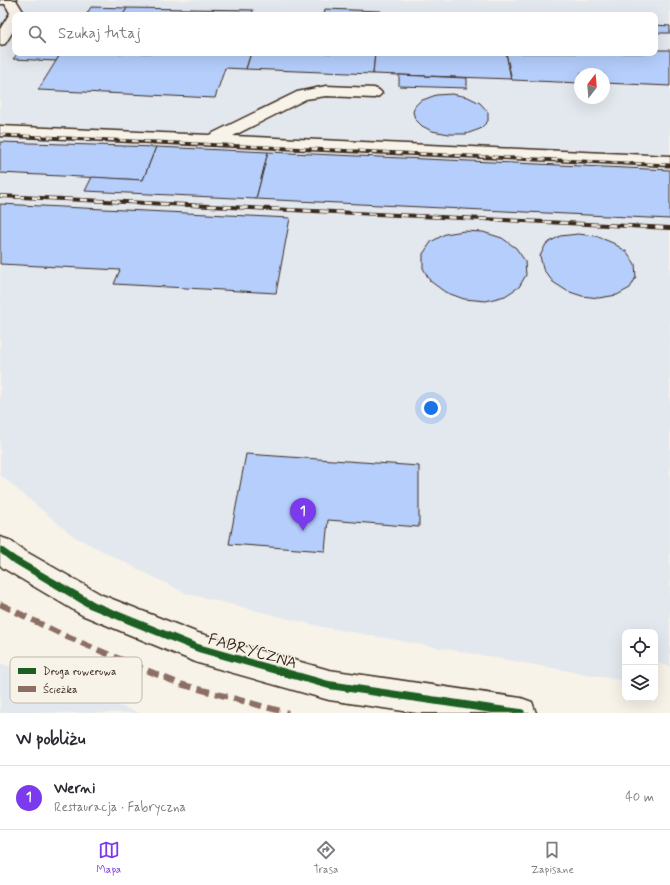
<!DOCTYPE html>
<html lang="pl">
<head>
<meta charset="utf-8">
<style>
  body { margin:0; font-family:Mynerve,sans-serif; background:#f2f2f3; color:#2b2b33 }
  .controls { position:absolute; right:12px; bottom:12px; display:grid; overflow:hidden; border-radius:8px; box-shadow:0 4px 16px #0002 }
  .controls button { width:36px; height:36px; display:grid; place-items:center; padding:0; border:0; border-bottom:1px solid #e1e1e2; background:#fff; color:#2b2b33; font:20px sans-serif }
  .compass { position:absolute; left:574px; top:68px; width:36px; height:36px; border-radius:50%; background:#fff; box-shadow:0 4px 16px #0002; rotate:16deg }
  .you { position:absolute; left:431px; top:408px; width:14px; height:14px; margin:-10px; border:3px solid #fff; border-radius:50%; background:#1a73e8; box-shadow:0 0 0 6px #1a73e833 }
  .badge { display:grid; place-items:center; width:26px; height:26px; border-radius:50%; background:#7c3aed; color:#fff; font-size:13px; font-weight:700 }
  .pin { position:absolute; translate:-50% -33px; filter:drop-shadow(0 1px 2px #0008) }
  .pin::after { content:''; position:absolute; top:21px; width:14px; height:12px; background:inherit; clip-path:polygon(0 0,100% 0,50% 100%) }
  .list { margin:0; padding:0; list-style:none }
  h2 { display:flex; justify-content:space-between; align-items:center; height:52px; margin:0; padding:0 16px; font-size:17px }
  h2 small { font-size:13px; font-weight:400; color:#7c7c81 }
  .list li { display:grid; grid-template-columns:26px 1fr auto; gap:12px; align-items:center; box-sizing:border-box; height:64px; padding:0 16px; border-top:1px solid #e1e1e2 }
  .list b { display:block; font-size:15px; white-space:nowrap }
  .list p { margin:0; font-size:13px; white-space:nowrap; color:#7c7c81 }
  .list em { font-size:13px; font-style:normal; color:#7c7c81 }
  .icon { flex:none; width:22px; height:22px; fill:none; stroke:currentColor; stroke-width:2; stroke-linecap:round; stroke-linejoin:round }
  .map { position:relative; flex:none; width:670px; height:713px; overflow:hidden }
  .search { position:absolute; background:#fff; box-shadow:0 4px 16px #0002; left:12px; right:12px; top:12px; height:44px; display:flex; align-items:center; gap:10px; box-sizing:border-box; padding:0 14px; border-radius:8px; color:#7c7c81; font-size:15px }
  .sheet { height:116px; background:#fff }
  nav { display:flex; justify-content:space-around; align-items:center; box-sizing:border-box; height:56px; border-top:1px solid #e1e1e2; background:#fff; font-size:11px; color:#7c7c81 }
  nav a { display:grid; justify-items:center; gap:2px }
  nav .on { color:#7c3aed }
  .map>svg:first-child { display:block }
  .built { fill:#e3e8ee; fill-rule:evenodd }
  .building { fill:#b5cefc; stroke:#3b2a1e }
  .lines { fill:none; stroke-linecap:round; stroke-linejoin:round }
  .minor-casing { stroke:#3b2a1e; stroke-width:3 }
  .minor { fill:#f7f3e8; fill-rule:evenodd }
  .rail-far1-casing { stroke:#3b2a1e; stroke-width:3 }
  .rail-casing { stroke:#3b2a1e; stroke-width:4 }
  .rail-far1 { stroke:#f7f3e8; stroke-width:2; stroke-dasharray:6; stroke-linecap:butt }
  .rail { stroke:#f7f3e8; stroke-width:2.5; stroke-dasharray:8; stroke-linecap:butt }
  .quiet { stroke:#8d6e63; stroke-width:6; stroke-dasharray:12 6; stroke-linecap:butt }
  .cycleway-casing { stroke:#f7f3e8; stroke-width:2 }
  .cycleway { fill:#1b5e20; fill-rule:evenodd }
  .labels { text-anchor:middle; stroke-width:3; stroke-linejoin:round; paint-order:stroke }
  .near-street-label { font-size:16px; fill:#3b2a1e; stroke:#f7f3e8 }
  .key { fill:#f7f3e8; stroke:#bfb7ab; stroke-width:1 }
  .key-label { font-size:11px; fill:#3b2a1e }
</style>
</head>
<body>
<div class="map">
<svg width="670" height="713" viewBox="0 0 670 713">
  <rect width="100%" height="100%" fill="#f7f3e8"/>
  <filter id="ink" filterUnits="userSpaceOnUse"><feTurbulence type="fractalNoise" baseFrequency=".025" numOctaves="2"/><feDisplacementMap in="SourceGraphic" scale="8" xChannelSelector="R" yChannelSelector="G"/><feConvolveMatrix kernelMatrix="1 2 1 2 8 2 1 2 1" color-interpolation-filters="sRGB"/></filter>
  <g filter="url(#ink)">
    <!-- built -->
    <g class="built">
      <path d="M0 0H670V666L655 663V632H625V681L318 626 185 593 73 536 0 475ZM15 15H655V53H15ZM580 74H604V98H580Z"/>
      <polygon points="0,663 140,713 0,713"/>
    </g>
    <!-- building -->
    <g class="building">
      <polygon points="91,7 127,8 123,15 86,15"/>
      <polygon points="127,8 253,10 252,14 262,14 123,15"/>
      <polygon points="325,9 381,11 380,15 324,15"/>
      <polygon points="655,25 670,26 670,33 655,33"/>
      <polygon points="655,50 670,50 670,86 604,83 604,74 580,74 580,83 512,80 506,53 655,53"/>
      <polygon points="18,53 61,53 56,61 13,59"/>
      <polygon points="61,53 251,53 246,69 225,68 215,98 38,90"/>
      <polygon points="251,53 375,53 373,74 246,69"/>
      <polygon points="375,53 506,53 511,79 373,74"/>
      <polygon points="399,75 467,78 467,88 399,86"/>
      <polygon points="452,94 468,97 480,103 488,112 488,121 480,129 466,134 449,134 432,131 422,126 415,119 413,112 415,106 420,101 436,95"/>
      <polygon points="0,142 156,147 143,180 0,173"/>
      <polygon points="156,147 268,152 256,199 85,191 92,177 143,180"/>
      <polygon points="268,152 670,170 670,219 256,199"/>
      <polygon points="0,204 290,218 276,293 114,284 120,270 0,264"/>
      <polygon points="464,231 483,232 502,238 516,248 525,261 526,275 519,287 505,296 486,301 464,299 445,292 430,281 423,268 423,254 431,242 445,234"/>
      <polygon points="578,234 596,236 613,243 627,252 635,264 636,277 630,288 617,295 599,298 582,296 567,291 553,282 543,269 540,256 546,244 560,236"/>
      <polygon points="246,454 419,466 419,527 328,520 325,551 229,544"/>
    </g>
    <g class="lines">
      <!-- minor casing -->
      <g class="minor-casing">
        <g id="minor">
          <polygon points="0,0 16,0 24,13 23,15 15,15 15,28 5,44 0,45 0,29 10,13 5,4 0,4"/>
          <polygon points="326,86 374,88 379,90 382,93 379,96 374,98 326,96 306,99 233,136 670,156 670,166 0,136 0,126 209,135 297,92"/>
          <polygon points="0,537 9,540 23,550 102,595 198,633 329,670 521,698 532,702 536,713 417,713 329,700 198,663 82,615 3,568 0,565"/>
        </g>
      </g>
      <!-- minor -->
      <use href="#minor" class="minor"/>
      <!-- rail-far1 casing -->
      <g class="rail-far1-casing">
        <polyline id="rail-far1" points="0,135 670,165"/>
      </g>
      <!-- rail casing -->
      <g class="rail-casing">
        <polyline id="rail" points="0,196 670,228"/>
      </g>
      <!-- rail-far1 -->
      <use href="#rail-far1" class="rail-far1"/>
      <!-- rail -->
      <use href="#rail" class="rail"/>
      <!-- quiet -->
      <polyline class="quiet" points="0,604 67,637 180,684 288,713"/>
      <!-- cycleway casing -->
      <g class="cycleway-casing">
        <polygon id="cycleway" points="0,546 16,557 95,602 198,644 329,681 521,709 524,710 525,713 492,713 329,689 198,652 89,608 10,561 0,553"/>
      </g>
      <!-- cycleway -->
      <use href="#cycleway" class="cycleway"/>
    </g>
  </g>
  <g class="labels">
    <!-- near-street labels -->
    <g class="near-street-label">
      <text transform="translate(253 650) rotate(16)" y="6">FABRYCZNA</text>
    </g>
  </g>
  <!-- legend -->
  <rect x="10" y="657" width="132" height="46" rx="6" class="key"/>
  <rect x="18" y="668" width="18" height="6" fill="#1b5e20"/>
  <rect x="18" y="686" width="18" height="6" fill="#8d6e63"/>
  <g class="key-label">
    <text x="43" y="675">Droga rowerowa</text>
    <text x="43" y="693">Ścieżka</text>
  </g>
</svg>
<div class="controls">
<button><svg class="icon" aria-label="locate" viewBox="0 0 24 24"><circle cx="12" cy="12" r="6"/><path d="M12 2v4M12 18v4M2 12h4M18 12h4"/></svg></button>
<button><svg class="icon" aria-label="layers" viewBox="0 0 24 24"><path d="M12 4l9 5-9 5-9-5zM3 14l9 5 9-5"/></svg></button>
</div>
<svg class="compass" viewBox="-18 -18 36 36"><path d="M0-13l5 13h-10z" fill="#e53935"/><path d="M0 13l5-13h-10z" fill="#7c7c81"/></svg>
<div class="you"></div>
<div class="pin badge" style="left:303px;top:531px">1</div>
<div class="search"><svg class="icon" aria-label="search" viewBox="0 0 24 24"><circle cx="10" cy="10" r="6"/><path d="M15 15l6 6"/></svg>Szukaj tutaj</div>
</div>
<section class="sheet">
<h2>W pobliżu<small></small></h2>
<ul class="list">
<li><span class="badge">1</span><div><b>Werni</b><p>Restauracja · Fabryczna</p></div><em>40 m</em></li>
</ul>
</section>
<nav>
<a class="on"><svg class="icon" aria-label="map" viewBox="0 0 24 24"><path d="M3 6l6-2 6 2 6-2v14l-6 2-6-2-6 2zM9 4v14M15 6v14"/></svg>Mapa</a>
<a><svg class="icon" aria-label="directions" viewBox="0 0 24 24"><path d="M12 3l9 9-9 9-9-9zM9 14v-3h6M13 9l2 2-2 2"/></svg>Trasa</a>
<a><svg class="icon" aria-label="saved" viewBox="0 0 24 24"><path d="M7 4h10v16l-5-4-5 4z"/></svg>Zapisane</a>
</nav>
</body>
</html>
